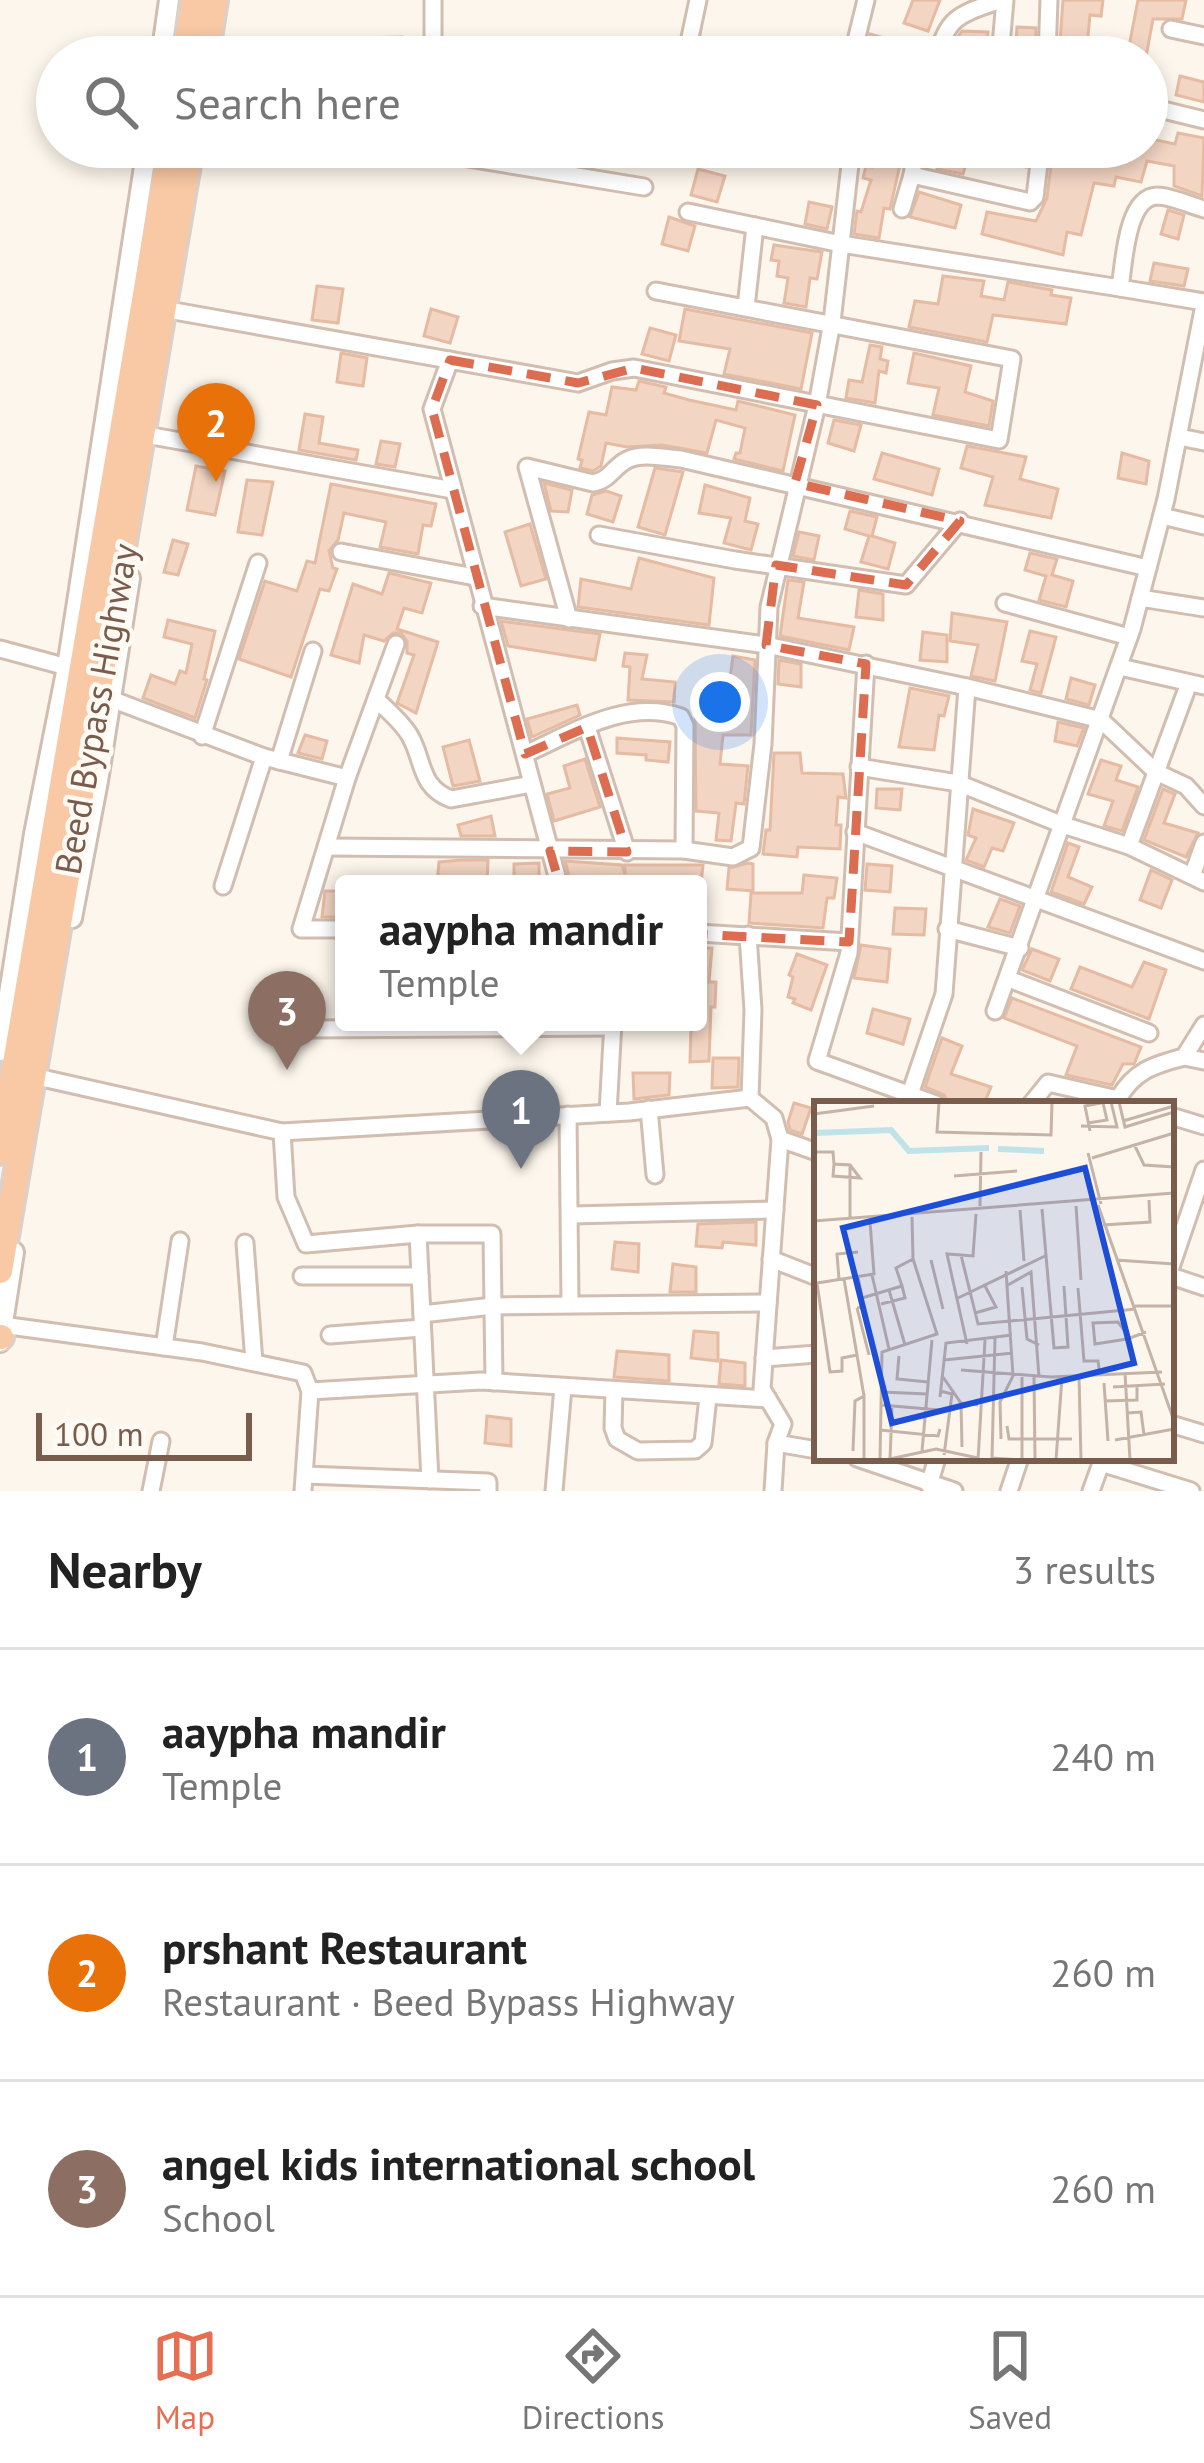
<!DOCTYPE html>
<html lang="en">
<head>
<meta charset="utf-8">
<style>
  body { margin:0; font-family:"PT Sans",sans-serif; background:#f2f2f2; color:#222 }
  .scale { position:absolute; left:36px; bottom:30px; width:216px; box-sizing:border-box; padding-left:12px; border:6px solid #7a5c4d; border-top:0; font-size:33px; line-height:42px; white-space:nowrap; color:#7a5c4d; -webkit-text-stroke:9px #fffaf3; paint-order:stroke }
  .you { position:absolute; left:720px; top:702px; width:42px; height:42px; margin:-30px; border:9px solid #fff; border-radius:50%; background:#1a73e8; box-shadow:0 0 0 18px #1a73e833 }
  .badge { display:grid; place-items:center; width:78px; height:78px; border-radius:50%; background:#e76f51; color:#fff; font-size:39px; font-weight:700 }
  .pin { position:absolute; translate:-50% -99px; filter:drop-shadow(0 3px 6px #0008) }
  .pin::after { content:''; position:absolute; top:63px; width:42px; height:36px; background:inherit; clip-path:polygon(0 0,100% 0,50% 100%) }
  .popup { position:absolute; left:335px; top:875px; width:372px; height:156px; box-sizing:border-box; display:grid; place-content:center; border-radius:12px; background:#fff; filter:drop-shadow(0 3px 9px #0005); font-size:39px; white-space:nowrap; color:#767676 }
  .popup b { font-size:45px; color:#222 }
  .popup::after { content:''; position:absolute; left:50%; top:100%; margin-left:-24px; border:24px solid transparent; border-top-color:#fff }
  .list { margin:0; padding:0; list-style:none }
  h2 { display:flex; justify-content:space-between; align-items:center; height:156px; margin:0; padding:0 48px; font-size:51px }
  h2 small { font-size:39px; font-weight:400; color:#767676 }
  .list li { display:grid; grid-template-columns:78px 1fr auto; gap:36px; align-items:center; box-sizing:border-box; height:216px; padding:0 48px; border-top:3px solid #e0e0e0 }
  .list b { display:block; font-size:45px; white-space:nowrap }
  .list p { margin:0; font-size:39px; white-space:nowrap; color:#767676 }
  .list em { font-size:39px; font-style:normal; color:#767676 }
  .icon { flex:none; width:66px; height:66px; fill:none; stroke:currentColor; stroke-width:2; stroke-linecap:round; stroke-linejoin:round }
  .map { position:relative; flex:none; width:1204px; height:1491px; overflow:hidden }
  .search { position:absolute; background:#fff; box-shadow:0 6px 18px #0003; left:36px; right:36px; top:36px; height:132px; display:flex; align-items:center; gap:30px; box-sizing:border-box; padding:0 42px; border-radius:66px; color:#767676; font-size:45px }
  .sheet { height:804px; background:#fff }
  nav { display:flex; justify-content:space-around; align-items:center; box-sizing:border-box; height:168px; border-top:3px solid #e0e0e0; background:#fff; font-size:33px; color:#767676 }
  nav a { display:grid; justify-items:center; gap:6px }
  nav .on { color:#e76f51 }
  .map>svg:first-child { display:block }
  .building { fill:#f3d5c3; stroke:#e6bba3; stroke-width:3 }
  .lines { fill:none; stroke-linecap:round; stroke-linejoin:round }
  .minor-casing { stroke:#d1beb0; stroke-width:21 }
  .tertiary-casing { stroke:#d1beb0; stroke-width:24 }
  .trunk-casing { stroke:#dad1cd; stroke-width:30 }
  .minor { stroke:#fff; stroke-width:15 }
  .tertiary { stroke:#fff; stroke-width:18 }
  .trunk { stroke:#f9c8a4; stroke-width:24 }
  .marked { fill:none; stroke:#dc6d51; stroke-width:9; stroke-dasharray:24 15; stroke-linejoin:round }
  .labels { text-anchor:middle; stroke-width:9; stroke-linejoin:round; paint-order:stroke }
  .street-label { font-size:36px; fill:#7a5c4d; stroke:#fffaf3 }
  .inset-river { fill:none; stroke:#bfe3e8; stroke-width:6 }
  .inset-road { fill:none; stroke:#c5b3a7; stroke-width:3 }
  .view { fill:#1d4ed8; fill-opacity:0.15; stroke:#1d4ed8; stroke-width:6 }
  .inset-edge { fill:none; stroke:#7a5c4d; stroke-width:6 }
</style>
</head>
<body>
<div class="map">
<svg width="1204" height="1491" viewBox="0 0 1204 1491">
  <rect width="100%" height="100%" fill="#fdf6ec"/>
  <!-- building -->
  <g class="building">
    <polygon points="913,0 940,0 928,31 904,23"/>
    <polygon points="1063,0 1103,0 1101,16 1090,15 1086,57 1059,57"/>
    <polygon points="1138,0 1186,0 1182,19 1153,19 1146,57 1127,57"/>
    <polygon points="1017,27 1036,28 1035,57 1015,57"/>
    <polygon points="962,31 988,32 985,57 955,55 957,38"/>
    <polygon points="870,34 902,43 898,57 864,57"/>
    <polygon points="402,37 402,57 356,57 355,38"/>
    <polygon points="1180,76 1204,82 1204,102 1176,95"/>
    <polygon points="1178,133 1204,138 1202,196 1174,186 1174,166 1147,161 1141,182 1116,177 1114,186 1094,183 1081,235 1067,232 1063,255 982,234 987,212 1036,221 1047,198 1052,157 1073,160 1075,148 1131,156 1134,147 1147,147 1147,138 1175,144"/>
    <polygon points="882,147 904,147 890,209 884,208 879,238 854,234 857,211 861,212 871,180 863,178 866,166 872,167"/>
    <polygon points="966,147 1028,147 1026,167 966,151"/>
    <polygon points="943,149 969,154 963,174 937,169"/>
    <polygon points="698,169 725,176 717,202 691,195"/>
    <polygon points="919,192 961,205 955,228 910,217"/>
    <polygon points="809,202 832,207 827,229 805,224"/>
    <polygon points="1168,210 1184,215 1178,239 1161,234"/>
    <polygon points="669,217 695,226 688,251 662,244"/>
    <polygon points="774,245 822,252 817,279 810,278 806,307 784,303 788,278 777,276 779,261 771,260"/>
    <polygon points="1154,263 1188,269 1184,286 1150,281"/>
    <polygon points="943,276 984,281 981,296 1004,300 1008,282 1052,290 1051,295 1071,298 1066,324 993,315 987,342 909,327 915,301 938,304"/>
    <polygon points="317,286 343,289 338,323 312,320"/>
    <polygon points="431,309 458,317 450,343 424,336"/>
    <polygon points="685,309 812,333 801,389 724,374 730,349 679,341"/>
    <polygon points="650,328 676,335 669,361 642,354"/>
    <polygon points="870,345 882,347 880,359 888,361 886,373 879,371 875,403 846,398 849,380 862,382"/>
    <polygon points="341,353 367,358 363,386 337,382"/>
    <polygon points="914,353 971,366 965,392 993,401 989,426 933,415 939,388 908,383"/>
    <polygon points="639,381 666,387 664,393 689,400 736,410 738,401 795,415 783,471 734,459 736,453 740,453 745,428 716,420 707,453 662,445 627,447 606,443 601,466 593,471 580,468 582,460 578,459 589,412 606,415 612,387 636,390"/>
    <polygon points="305,414 323,417 319,443 358,450 356,460 299,450"/>
    <polygon points="834,420 861,425 854,451 828,443"/>
    <polygon points="381,441 400,444 395,467 376,464"/>
    <polygon points="967,446 1026,457 1020,479 1058,489 1051,518 985,505 993,477 961,468"/>
    <polygon points="882,453 939,469 932,495 874,479"/>
    <polygon points="1122,453 1149,461 1146,484 1118,478"/>
    <polygon points="196,466 225,471 215,515 187,510"/>
    <polygon points="655,468 683,472 665,535 638,527"/>
    <polygon points="247,480 273,482 262,535 238,532"/>
    <polygon points="544,483 572,490 568,512 551,511"/>
    <polygon points="331,484 436,504 431,526 423,525 418,554 380,547 386,522 344,513 338,540 329,551 333,568 337,569 329,591 320,589 291,677 239,659 265,581 297,591 307,561 315,563"/>
    <polygon points="705,485 750,498 745,521 758,524 751,550 724,543 731,518 699,513"/>
    <polygon points="606,491 621,496 613,522 587,514 592,495"/>
    <polygon points="850,511 877,517 872,536 895,543 888,569 861,562 869,536 845,529"/>
    <polygon points="530,524 546,579 521,586 505,532"/>
    <polygon points="799,532 819,536 814,560 793,556"/>
    <polygon points="173,540 188,544 178,575 164,572"/>
    <polygon points="1030,553 1057,559 1052,575 1073,581 1066,607 1039,600 1046,576 1025,570"/>
    <polygon points="639,558 714,578 709,625 578,607 581,579 631,589"/>
    <polygon points="389,573 431,583 422,613 404,608 397,629 438,642 416,713 397,703 414,655 407,653 407,641 401,633 393,633 384,641 364,635 359,663 331,655 353,584 382,594"/>
    <polygon points="788,580 804,582 798,618 854,627 849,650 780,636"/>
    <polygon points="859,590 883,594 883,620 856,617"/>
    <polygon points="952,613 1007,622 995,681 971,676 978,645 950,641"/>
    <polygon points="168,620 215,631 204,679 207,680 195,718 143,698 151,675 175,684 180,671 186,673 192,644 164,637"/>
    <polygon points="501,621 600,634 595,660 508,646"/>
    <polygon points="1030,631 1056,637 1041,693 1030,690 1037,664 1022,661"/>
    <polygon points="923,632 947,635 947,662 920,660"/>
    <polygon points="625,653 647,655 642,679 675,682 674,702 628,700 630,667 623,666"/>
    <polygon points="733,656 755,660 751,735 723,735 720,764 748,766 744,804 736,803 731,841 716,840 719,813 696,811 695,719 696,715 732,717 734,686 729,685"/>
    <polygon points="779,660 801,664 801,687 778,684"/>
    <polygon points="1071,678 1095,685 1089,705 1066,699"/>
    <polygon points="910,688 949,696 944,716 939,715 934,750 899,747"/>
    <polygon points="577,705 580,715 532,737 527,719"/>
    <polygon points="1058,722 1084,728 1077,746 1055,741"/>
    <polygon points="305,735 327,741 322,759 298,753"/>
    <polygon points="617,738 670,742 668,762 646,760 646,755 617,753"/>
    <polygon points="469,740 480,781 453,786 443,747"/>
    <polygon points="774,753 800,753 802,773 843,774 846,798 838,797 836,825 841,825 840,849 798,847 797,857 763,854 766,830 770,830"/>
    <polygon points="585,759 600,807 554,821 547,794 570,788 564,766"/>
    <polygon points="1101,760 1121,766 1116,780 1138,787 1122,831 1104,826 1113,801 1088,794"/>
    <polygon points="877,789 902,789 900,810 876,808"/>
    <polygon points="1163,789 1175,794 1164,823 1198,833 1186,857 1144,840"/>
    <polygon points="973,809 1014,823 1003,851 992,848 984,867 966,860 976,838 968,835"/>
    <polygon points="491,816 495,836 461,836 458,825"/>
    <polygon points="1068,843 1079,847 1068,877 1092,887 1084,904 1051,892"/>
    <polygon points="462,860 488,860 487,884 437,884 439,862"/>
    <polygon points="565,861 622,865 625,874 625,865 703,865 701,884 571,884"/>
    <polygon points="539,863 539,884 514,884 514,864"/>
    <polygon points="748,863 753,864 753,891 727,889 729,868"/>
    <polygon points="867,864 892,866 890,892 865,890"/>
    <polygon points="1151,870 1172,880 1161,908 1140,900"/>
    <polygon points="804,875 837,878 834,898 827,898 823,928 749,923 751,893 802,893"/>
    <polygon points="325,891 344,891 344,917 322,917"/>
    <polygon points="1000,899 1020,906 1010,933 988,927"/>
    <polygon points="895,908 926,909 924,935 893,934"/>
    <polygon points="861,945 890,949 887,982 854,978"/>
    <polygon points="698,948 712,948 709,982 716,982 715,1007 711,1007 709,1061 690,1062 691,1027 698,1028"/>
    <polygon points="1032,949 1059,959 1050,981 1022,970"/>
    <polygon points="797,954 827,965 811,1010 793,1003 795,999 788,997 793,977 789,975"/>
    <polygon points="1144,962 1166,970 1149,1019 1071,989 1080,967 1132,987"/>
    <polygon points="1012,998 1141,1047 1134,1064 1123,1064 1112,1085 1066,1075 1077,1046 1004,1018"/>
    <polygon points="873,1009 910,1019 903,1044 867,1033"/>
    <polygon points="942,1038 962,1046 951,1074 991,1087 984,1104 948,1104 944,1095 925,1087"/>
    <polygon points="713,1058 739,1058 738,1087 712,1088"/>
    <polygon points="633,1073 670,1073 669,1095 634,1099"/>
    <polygon points="794,1103 811,1108 802,1134 790,1130 788,1122"/>
    <polygon points="756,1222 756,1245 723,1242 722,1248 696,1246 698,1224"/>
    <polygon points="615,1242 639,1244 638,1272 612,1269"/>
    <polygon points="673,1264 696,1267 696,1292 670,1292"/>
    <polygon points="694,1331 718,1333 718,1361 691,1358"/>
    <polygon points="617,1351 669,1355 669,1381 614,1377"/>
    <polygon points="721,1360 745,1363 745,1386 719,1384"/>
    <polygon points="487,1416 511,1419 511,1446 485,1443"/>
  </g>
  <g class="lines">
    <!-- minor casing -->
    <g class="minor-casing">
      <g id="minor">
        <polyline points="433,0 433,57"/>
        <polyline points="1171,29 1204,36"/>
        <polyline points="688,47 698,0"/>
        <polyline points="852,57 866,0"/>
        <path d="M938 57C946 15 964 13 1001 0"/>
        <polyline points="1000,57 1005,0"/>
        <polyline points="1047,57 1049,0"/>
        <polyline points="1147,106 1204,120"/>
        <polyline points="401,147 644,187"/>
        <polyline points="916,147 912,175 1030,202 1035,197 1041,147"/>
        <polyline points="902,209 912,175"/>
        <path d="M688 212 841 244 1120 288C1124 264 1126 197 1157 196 1171 196 1190 205 1204 209"/>
        <polyline points="1120,288 1204,302"/>
        <polyline points="746,307 755,226"/>
        <polyline points="174,311 578,383 612,371 634,368 999,440 1012,359 656,291"/>
        <polyline points="450,360 432,409 559,884"/>
        <polyline points="152,436 453,490"/>
        <polyline points="1179,437 1204,442"/>
        <polyline points="1162,516 1204,526"/>
        <polyline points="599,535 735,560 906,585 960,521"/>
        <polyline points="341,552 475,577"/>
        <polyline points="1140,598 1204,608"/>
        <polyline points="1005,603 1129,637"/>
        <polyline points="482,606 766,645 967,687 1101,720 1156,772 1186,786 1204,806"/>
        <path d="M569 619 527 467 593 483C610 480 613 467 627 460 642 452 665 458 681 459L1148 568"/>
        <polyline points="0,649 67,667"/>
        <polyline points="866,664 849,953 817,1061 936,1104"/>
        <polyline points="1120,667 1204,686"/>
        <polyline points="111,699 264,757 347,778 301,929 344,929"/>
        <path d="M376 699C387 710 402 722 410 736 424 760 419 787 451 799L532 784"/>
        <polyline points="587,727 627,852"/>
        <polyline points="202,736 258,563"/>
        <path d="M525 754C572 733 627 698 681 717L685 726 684 850"/>
        <polyline points="279,761 313,651"/>
        <polyline points="859,767 958,783 1063,825 1129,846 1204,882"/>
        <polyline points="347,778 396,644"/>
        <polyline points="855,832 1204,961"/>
        <polyline points="1129,846 1189,683"/>
        <polyline points="326,847 684,850 733,857 751,848 763,744 769,607 817,405 832,322 852,147"/>
        <polyline points="1192,876 1204,843"/>
        <polyline points="223,886 264,757"/>
        <polyline points="947,929 1020,948"/>
        <polyline points="698,933 849,942"/>
        <polyline points="748,935 753,1010 750,1098"/>
        <polyline points="1009,979 1149,1033"/>
        <polyline points="995,1011 1132,629 1166,499 1204,305"/>
        <polyline points="309,1029 613,1027"/>
        <polyline points="1184,1057 1204,1061"/>
        <polyline points="33,1076 282,1132 629,1112 750,1098 774,1118 780,1139 762,1389 783,1424 776,1443 817,1450"/>
        <polyline points="910,1094 944,994 967,687"/>
        <path d="M1031 1104 1048 1083 1118 1099C1134 1071 1153 1065 1184 1057L1204 1025"/>
        <polyline points="649,1109 655,1175"/>
        <polyline points="608,1113 613,1022"/>
        <polyline points="568,1115 570,1303"/>
        <polyline points="1171,1116 1204,1126"/>
        <polyline points="282,1132 286,1197 306,1244 418,1234"/>
        <polyline points="780,1139 817,1152"/>
        <polyline points="572,1215 775,1210"/>
        <polyline points="245,1243 254,1362"/>
        <polyline points="771,1259 817,1277"/>
        <polyline points="1171,1267 1204,1170"/>
        <polyline points="302,1276 420,1276"/>
        <polyline points="1171,1276 1204,1287"/>
        <polyline points="422,1314 493,1306 768,1303"/>
        <polyline points="2,1325 202,1352 303,1373 310,1391 303,1491"/>
        <polyline points="330,1335 422,1328"/>
        <polyline points="164,1347 180,1241"/>
        <polyline points="764,1358 817,1354"/>
        <polyline points="614,1390 613,1428 617,1439 638,1451 695,1450 703,1443 708,1397"/>
        <polyline points="310,1391 481,1381 768,1399"/>
        <polyline points="1171,1424 1204,1434"/>
        <polyline points="857,1458 954,1491"/>
        <polyline points="1101,1463 1191,1491"/>
        <polyline points="305,1475 488,1482 488,1491"/>
        <polyline points="430,1480 418,1234 492,1234 494,1382"/>
        <polyline points="929,1485 937,1458"/>
        <polyline points="151,1491 161,1441"/>
        <polyline points="554,1491 563,1387"/>
        <polyline points="773,1491 776,1443"/>
        <polyline points="1009,1491 1020,1458"/>
        <polyline points="1091,1491 1103,1458"/>
      </g>
    </g>
    <!-- tertiary casing -->
    <g class="tertiary-casing">
      <g id="tertiary">
        <polyline points="161,57 169,0"/>
        <polyline points="72,918 98,781 130,578"/>
        <polyline points="0,1051 34,834 67,667 147,147"/>
        <polyline points="0,1342 14,1252"/>
      </g>
    </g>
    <!-- trunk casing -->
    <g class="trunk-casing">
      <g id="trunk">
        <polyline points="184,57 194,0"/>
        <polyline points="206,57 215,0"/>
        <polyline points="0,1152 170,147"/>
        <polyline points="0,1271 191,147"/>
        <polyline points="0,1337 1,1337"/>
      </g>
    </g>
    <!-- minor -->
    <use href="#minor" class="minor"/>
    <!-- tertiary -->
    <use href="#tertiary" class="tertiary"/>
    <!-- trunk -->
    <use href="#trunk" class="trunk"/>
  </g>
  <!-- marked area -->
  <path class="marked" d="M450 360 578 383 634 368 817 405 795 483 960 521 906 585 776 565 766 645 866 664 849 942 572 928 550 851 627 852 587 727 525 754 432 409Z"/>
  <g class="labels">
    <!-- street labels -->
    <g class="street-label">
      <text transform="translate(96 709) rotate(-80)" y="13">Beed Bypass Highway</text>
    </g>
  </g>
  <!-- overview -->
  <g transform="translate(814 1101)">
    <rect width="360" height="360" fill="#fdf6ec"/>
    <path class="inset-river" d="M0 32 77 29 95 50 175 47M184 48 230 50"/>
    <path class="inset-road" d="M125 1 123 31 237 34 238 1M193 1H238M305 1 311 26 360 11M0 13 60 5M309 20 360 5M274 22 293 19 289 2M267 25 303 26 297 1M276 30 271 5 292 1M320 43 330 64 360 66M0 51H19L20 63 36 64V117M274 52 287 103M278 57 360 32M20 63 19 75 46 77 36 64M140 75 203 70M284 104 360 320M166 105 167 51M262 105 267 179M228 108 240 247 254 246 250 185M206 109 210 160M0 120 360 92M289 124 336 121 335 99M147 154 164 223 322 208M117 159 129 208M302 159 360 163M58 174 75 248M25 178 23 153 44 151M30 178 50 295M194 184 217 171 225 276M88 185 82 167 99 158M208 186 213 238 225 244M264 187 270 260H284L286 274M75 189 91 244M48 197 88 185 91 197 67 203M144 197 231 155M321 205H360M43 207 55 254M43 207 50 206 44 176M161 212 182 206 170 183M181 237 178 357 208 359V276M316 237 304 221 279 222 281 243 307 239 316 237 332 231M153 243 133 153 159 155 162 113M43 254 28 257V270L16 271 3 182 60 173 56 121M85 255 83 278 114 281M130 259 199 252M147 269 237 276 348 271M311 272 316 359M265 275 267 359M129 276 147 302 164 304M220 276 221 359M290 282 294 340M299 286 351 283M126 290 138 293 130 354M68 291 113 293M126 296 132 242 198 234M290 300 323 299V286M147 302 148 346M67 304 137 310M313 312 327 311 330 334M193 325 195 338H258M66 329 124 335 126 328M187 338 186 301 199 275 192 170M301 339 360 328M39 350 41 300 50 295V359M108 350 118 239M66 359 68 251 123 233 99 158 98 116M71 359 122 348 164 357M76 359 78 305M164 359 171 239M242 359 248 276"/>
    <path class="view" d="M271 67 320 262 78 322 29 127Z"/>
    <rect width="360" height="360" class="inset-edge"/>
  </g>
</svg>
<div class="scale">100 m</div>
<div class="you"></div>
<div class="pin badge" style="left:521px;top:1169px;background:#6b7280">1</div>
<div class="popup"><b>aaypha mandir</b>Temple</div>
<div class="pin badge" style="left:216px;top:482px;background:#e8710a">2</div>
<div class="pin badge" style="left:287px;top:1070px;background:#8d6e63">3</div>
<div class="search"><svg class="icon" aria-label="search" viewBox="0 0 24 24"><circle cx="10" cy="10" r="6"/><path d="M15 15l6 6"/></svg>Search here</div>
</div>
<section class="sheet">
<h2>Nearby<small>3 results</small></h2>
<ul class="list">
<li><span class="badge" style="background:#6b7280">1</span><div><b>aaypha mandir</b><p>Temple</p></div><em>240 m</em></li>
<li><span class="badge" style="background:#e8710a">2</span><div><b>prshant Restaurant</b><p>Restaurant · Beed Bypass Highway</p></div><em>260 m</em></li>
<li><span class="badge" style="background:#8d6e63">3</span><div><b>angel kids international school</b><p>School</p></div><em>260 m</em></li>
</ul>
</section>
<nav>
<a class="on"><svg class="icon" aria-label="map" viewBox="0 0 24 24"><path d="M3 6l6-2 6 2 6-2v14l-6 2-6-2-6 2zM9 4v14M15 6v14"/></svg>Map</a>
<a><svg class="icon" aria-label="directions" viewBox="0 0 24 24"><path d="M12 3l9 9-9 9-9-9zM9 14v-3h6M13 9l2 2-2 2"/></svg>Directions</a>
<a><svg class="icon" aria-label="saved" viewBox="0 0 24 24"><path d="M7 4h10v16l-5-4-5 4z"/></svg>Saved</a>
</nav>
</body>
</html>
